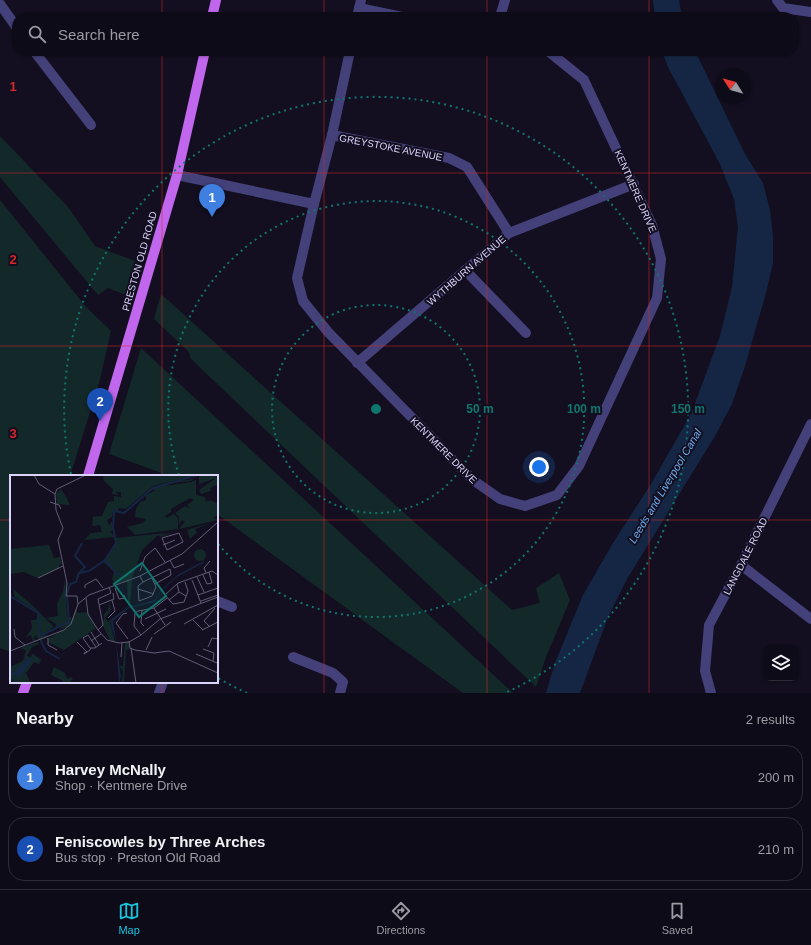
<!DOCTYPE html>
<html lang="en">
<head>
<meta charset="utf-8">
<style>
  body { margin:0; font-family:Arial,sans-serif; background:#171421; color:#f1f3f6 }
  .controls { position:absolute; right:12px; bottom:12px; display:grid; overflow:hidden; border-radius:8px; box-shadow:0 1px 3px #0004 }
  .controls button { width:36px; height:36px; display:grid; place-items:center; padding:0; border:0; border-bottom:1px solid #2e2b37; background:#0e0b18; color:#f1f3f6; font:20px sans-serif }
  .compass { position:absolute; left:715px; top:68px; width:36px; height:36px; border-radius:50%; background:#0e0b18; box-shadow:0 1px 3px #0004; rotate:307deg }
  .you { position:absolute; left:539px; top:467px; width:14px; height:14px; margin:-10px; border:3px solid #fff; border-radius:50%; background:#1a73e8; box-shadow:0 0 0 6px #1a73e833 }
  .badge { display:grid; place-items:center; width:26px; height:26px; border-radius:50%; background:#1ac4df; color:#fff; font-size:13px; font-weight:700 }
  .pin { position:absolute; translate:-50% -33px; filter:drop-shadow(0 1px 2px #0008) }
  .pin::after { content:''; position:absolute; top:21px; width:14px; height:12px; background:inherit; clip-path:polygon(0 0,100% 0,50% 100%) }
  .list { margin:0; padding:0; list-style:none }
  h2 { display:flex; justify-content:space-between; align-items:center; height:52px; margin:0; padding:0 16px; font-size:17px }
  h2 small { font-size:13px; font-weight:400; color:#9b9ba2 }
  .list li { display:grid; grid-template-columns:26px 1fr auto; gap:12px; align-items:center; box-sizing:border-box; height:64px; margin:0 8px 8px; padding:0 8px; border:1px solid #2e2b37; border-radius:16px }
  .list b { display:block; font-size:15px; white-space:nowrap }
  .list p { margin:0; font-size:13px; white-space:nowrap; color:#9b9ba2 }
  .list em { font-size:13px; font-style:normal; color:#9b9ba2 }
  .icon { flex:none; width:22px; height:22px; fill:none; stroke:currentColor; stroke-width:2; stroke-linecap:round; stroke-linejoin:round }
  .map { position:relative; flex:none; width:811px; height:693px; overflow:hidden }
  .search { position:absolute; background:#0e0b18; box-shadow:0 1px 3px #0004; left:12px; right:12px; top:12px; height:44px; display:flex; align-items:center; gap:10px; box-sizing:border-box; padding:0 14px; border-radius:16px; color:#9b9ba2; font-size:15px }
  .sheet { height:196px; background:#0e0b18 }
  nav { display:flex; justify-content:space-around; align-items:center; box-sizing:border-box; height:56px; border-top:1px solid #2e2b37; background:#0e0b18; font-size:11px; color:#9b9ba2 }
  nav a { display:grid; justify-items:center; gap:2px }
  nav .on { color:#1ac4df }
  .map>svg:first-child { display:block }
  .green { fill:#132929 }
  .water { fill:#152644 }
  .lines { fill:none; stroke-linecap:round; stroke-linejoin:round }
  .minor { stroke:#444079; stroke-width:10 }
  .major { stroke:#c067ed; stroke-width:10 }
  .grid { fill:none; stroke:#d62828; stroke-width:1; stroke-opacity:0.55 }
  .ring { fill:none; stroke:#0f766e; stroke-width:2; stroke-dasharray:2 4 }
  .labels { text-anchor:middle; stroke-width:4; stroke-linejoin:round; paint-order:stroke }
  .street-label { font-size:10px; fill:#d9d3fa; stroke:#130f20 }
  .water-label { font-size:11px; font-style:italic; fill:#6dadee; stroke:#130f20 }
  .inset-river { fill:none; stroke:#152644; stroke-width:2 }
  .inset-road { fill:none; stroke:#625d77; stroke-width:1 }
  .view { fill:#0f766e; fill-opacity:0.15; stroke:#0f766e; stroke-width:2 }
  .inset-edge { fill:none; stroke:#d9d3fa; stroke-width:2 }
  .grid-label { font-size:13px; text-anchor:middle; font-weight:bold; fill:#d62828; stroke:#130f20; stroke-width:4; stroke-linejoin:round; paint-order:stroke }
  .centre { fill:#0f766e; stroke:#130f20; stroke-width:2 }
  .ring-label { font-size:12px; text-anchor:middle; font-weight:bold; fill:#0f766e; stroke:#130f20; stroke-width:4; stroke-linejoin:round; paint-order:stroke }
</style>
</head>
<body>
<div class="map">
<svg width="811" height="693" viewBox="0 0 811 693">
  <rect width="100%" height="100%" fill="#130f20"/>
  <!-- green -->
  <g class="green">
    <polygon points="0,136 68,207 95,246 135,261 126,295 108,288 98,295 0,177"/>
    <polygon points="0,200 86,307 111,331 99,383 70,476 11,476 11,652 0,648"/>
    <polygon points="161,294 512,610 540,603 536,588 559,573 570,600 546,657 536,687 191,359 189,352 154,319"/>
    <polygon points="141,348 513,693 463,693 217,514 217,476 165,476 159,472 109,454"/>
  </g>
  <!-- water -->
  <g class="water">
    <polygon points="653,0 679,0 682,17 655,17"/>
    <polygon points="662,51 695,51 745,154 763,183 770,210 773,237 773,263 766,293 745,366 732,404 715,436 627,579 608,617 580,693 546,693 555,663 583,595 613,543 651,484 691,414 720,336 732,287 738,227 734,199 720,164 668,67"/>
  </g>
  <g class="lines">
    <!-- minor -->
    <g class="minor">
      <polyline points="777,0 783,8 811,12"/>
      <polyline points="0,4 17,28"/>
      <polyline points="359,8 402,17"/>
      <polyline points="357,17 361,0"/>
      <polyline points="500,17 505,0"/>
      <polyline points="34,51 91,125"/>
      <polyline points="332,135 449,158 467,167 509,233"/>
      <polyline points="177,175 314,204 297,278 303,301 328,332 473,480 500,499 525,506 557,495 579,466 657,298 661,259 652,225 584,80 548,51"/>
      <polyline points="314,204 332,135 350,51"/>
      <polyline points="465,270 526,333"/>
      <polyline points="357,363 509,233 634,184"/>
      <polyline points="741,565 811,619"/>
      <polyline points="217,601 232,607"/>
      <polyline points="293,657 333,673 343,682 340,693"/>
      <polyline points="159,693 163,682"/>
      <polyline points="711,693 705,671 709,625 741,565 811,424"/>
    </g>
    <!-- major -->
    <g class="major">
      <polyline points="212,17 216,0"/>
      <polyline points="88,476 177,175 205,51"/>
      <polyline points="23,693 27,682"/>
    </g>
  </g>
  <!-- grid -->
  <path class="grid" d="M162 0V17M324 0V17M487 0V17M649 0V17M162 51V476M324 51V693M487 51V693M649 51V693M0 173H811M0 346H811M0 520H11M217 520H811M162 682V693"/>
  <!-- distance rings -->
  <g class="ring">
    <circle cx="376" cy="409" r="104"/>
    <path d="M179 475A208 208 0 1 1 218 544"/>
    <path d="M247 693A312 312 0 0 1 218 678M71 474A312 312 0 1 1 505 693"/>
  </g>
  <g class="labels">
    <!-- street labels -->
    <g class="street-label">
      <text transform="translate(391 147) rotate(11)" y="4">GREYSTOKE AVENUE</text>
      <text transform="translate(636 191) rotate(66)" y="4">KENTMERE DRIVE</text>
      <text transform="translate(139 261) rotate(-74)" y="4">PRESTON OLD ROAD</text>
      <text transform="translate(466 270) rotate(-41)" y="4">WYTHBURN AVENUE</text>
      <text transform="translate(444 450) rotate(45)" y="4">KENTMERE DRIVE</text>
      <text transform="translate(745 556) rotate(-63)" y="4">LANGDALE ROAD</text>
    </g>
    <!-- water labels -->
    <g class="water-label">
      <text transform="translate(665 486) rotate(-59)" y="4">Leeds and Liverpool Canal</text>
    </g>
  </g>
  <!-- overview -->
  <g transform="translate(10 475)">
    <rect width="208" height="208" fill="#130f20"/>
    <path d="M93 0H186L143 11 116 34 108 33 109 37 103 35 102 42 97 45 99 51 102 46V56H100L104 62 74 65 81 58 92 57 90 50 82 51 83 42 92 41 98 27 104 26V21L111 22V17H106L108 20 102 19 103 14 94 6ZM189 0H208V9L200 13 201 16 191 19 189 15 206 3 189 9ZM186 2 181 6 162 8 156 11 181 7 186 5V20L195 22 196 27 200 25 208 29V40L203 43 208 45 169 54 175 47 172 45 169 50V42L165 38 175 31 181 34 177 30 184 25 180 23 161 34V37L155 41 157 43 164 39 168 43V54L125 60 117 52 133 48 136 44 125 42 126 34 130 27 136 25V20L146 15H142L143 13 159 8 182 4ZM51 14 56 22 60 30 47 29 46 19ZM201 48 185 54 187 57 180 64 177 55 170 57ZM169 55 151 62 148 60 132 75 122 103 106 109 102 105 104 96 93 87 106 69V63L156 58 150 61ZM39 70 44 83 50 82 52 89 49 90V93L27 103 14 97 0 99V74ZM184 80a6 6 0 1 1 12 0a6 6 0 1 1-12 0ZM55 103 57 142H61V146L58 152 49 155 54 150 45 154 46 149 36 143 48 141 47 129 53 117ZM122 105 120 130 100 148 105 167 100 165 93 151 94 139 98 135 99 127 101 135 95 143 98 147 118 131 117 106ZM3 114 21 129 44 152 31 160 28 137 5 122ZM66 134 68 138 77 137 86 153 54 175 38 167 39 163 58 153ZM28 140 30 161 39 160 29 165 25 160 24 164 28 165 23 167 21 160 16 162 22 153 21 145H26ZM28 167 29 169 22 172 17 181 21 182 22 178 31 185 29 189 24 187 16 198 20 207 4 208 0 202V192L13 186 16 175 10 173ZM118 167 120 174 116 175 114 208H112L113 196 109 191H113L115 169ZM44 192 55 198 57 204 61 202 63 204 59 208H53L52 205 41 200Z" fill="#132929"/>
    <path d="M208 62 193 88 167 102 151 116 145 127 119 133 103 146 111 202 109 208 106 167 101 150 102 144 119 132 145 125 151 115 169 99 194 86ZM17 182 22 185 9 203 8 200H0L15 187Z" fill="#152644"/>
    <path class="inset-river" d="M95 85 106 98 111 100M69 98 75 92 65 81 72 68M0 121 28 138 30 161 59 147 57 119 60 109 66 107 69 98 79 96 95 85 106 68 103 53 104 36 114 38 143 13 188 0M30 164 36 176 50 184"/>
    <path class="inset-road" d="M24 0 29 9 45 19M45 19 46 35 53 53 48 65 57 108 56 121H67L68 129M45 19 47 14 76 0M40 27 49 30 51 34M169 58 173 67 157 75 152 63ZM153 70 165 65M160 85 164 93 174 89M130 96 135 82 145 73 155 87M196 98 194 93 200 86M193 100 197 109 202 108 199 97M130 101 133 107 128 111 129 126 142 121 146 112 142 103M187 102 194 117M28 103 53 91M182 105 191 128M133 107 160 94 161 100 145 109M175 107 178 116 174 127 163 129 155 120 168 108 202 96 208 100M167 109 169 117 176 121M75 113V110L86 104 93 113M105 113 109 124 115 123 114 120M128 114 144 119M188 120 208 113M76 123 78 139 88 155 97 165 109 168 119 167 131 160 150 144 208 122M159 125 169 117M191 126 208 120M89 130 104 124 103 118M144 133 157 123M132 135 131 148 134 151M117 138 113 139 106 148 118 164M98 143 105 136 102 125M135 144 156 134M183 145 193 155M174 149 208 130M200 152 194 146 205 133M4 154 5 162 15 170M88 155 93 150 88 124 101 118 99 112M192 155 208 147M81 157 89 170M144 159 161 147M131 160 124 151 125 138 128 136 144 133 155 150M38 163V170L47 175M81 166 91 159M119 166 120 173 125 175 144 178 159 176 208 198M67 167 77 177 74 179V178L77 177 80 175 81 173M86 172 78 160 73 163 80 173H85L92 168M198 172 202 163 208 164M121 173 126 208M193 174 204 178 203 186M136 175 142 162M0 176 54 155 61 149 68 129 79 120 130 101 172 79 208 47M186 179 207 188M111 182 112 168"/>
    <path class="view" d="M132 88 156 121 129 142 104 109Z"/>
    <rect width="208" height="208" class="inset-edge"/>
  </g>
  <g class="grid-label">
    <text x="13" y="91">1</text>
    <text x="13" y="264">2</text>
    <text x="13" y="438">3</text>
  </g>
  <circle cx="376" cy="409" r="6" class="centre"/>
  <g class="ring-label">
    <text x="480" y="413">50 m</text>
    <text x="584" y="413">100 m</text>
    <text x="688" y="413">150 m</text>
  </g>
</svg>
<div class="controls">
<button><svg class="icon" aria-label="layers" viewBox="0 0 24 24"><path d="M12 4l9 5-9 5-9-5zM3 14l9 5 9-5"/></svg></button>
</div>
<svg class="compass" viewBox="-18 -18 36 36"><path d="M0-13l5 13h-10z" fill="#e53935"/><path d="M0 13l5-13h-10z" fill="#9b9ba2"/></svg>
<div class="you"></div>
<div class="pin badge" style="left:212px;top:217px;background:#3f7fe0">1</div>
<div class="pin badge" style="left:100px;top:421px;background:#1a4fb4">2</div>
<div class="search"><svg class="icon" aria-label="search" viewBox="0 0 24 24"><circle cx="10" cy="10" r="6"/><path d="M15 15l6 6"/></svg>Search here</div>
</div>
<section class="sheet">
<h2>Nearby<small>2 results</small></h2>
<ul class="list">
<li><span class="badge" style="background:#3f7fe0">1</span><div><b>Harvey McNally</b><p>Shop · Kentmere Drive</p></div><em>200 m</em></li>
<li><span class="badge" style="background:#1a4fb4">2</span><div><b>Feniscowles by Three Arches</b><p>Bus stop · Preston Old Road</p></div><em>210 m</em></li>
</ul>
</section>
<nav>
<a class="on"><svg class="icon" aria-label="map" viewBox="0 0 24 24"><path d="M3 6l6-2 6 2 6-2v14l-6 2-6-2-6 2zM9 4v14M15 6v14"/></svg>Map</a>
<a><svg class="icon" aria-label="directions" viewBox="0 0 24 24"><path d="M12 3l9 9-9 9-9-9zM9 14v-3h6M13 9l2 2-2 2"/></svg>Directions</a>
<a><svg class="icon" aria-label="saved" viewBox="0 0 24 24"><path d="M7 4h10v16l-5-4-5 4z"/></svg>Saved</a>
</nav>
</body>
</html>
